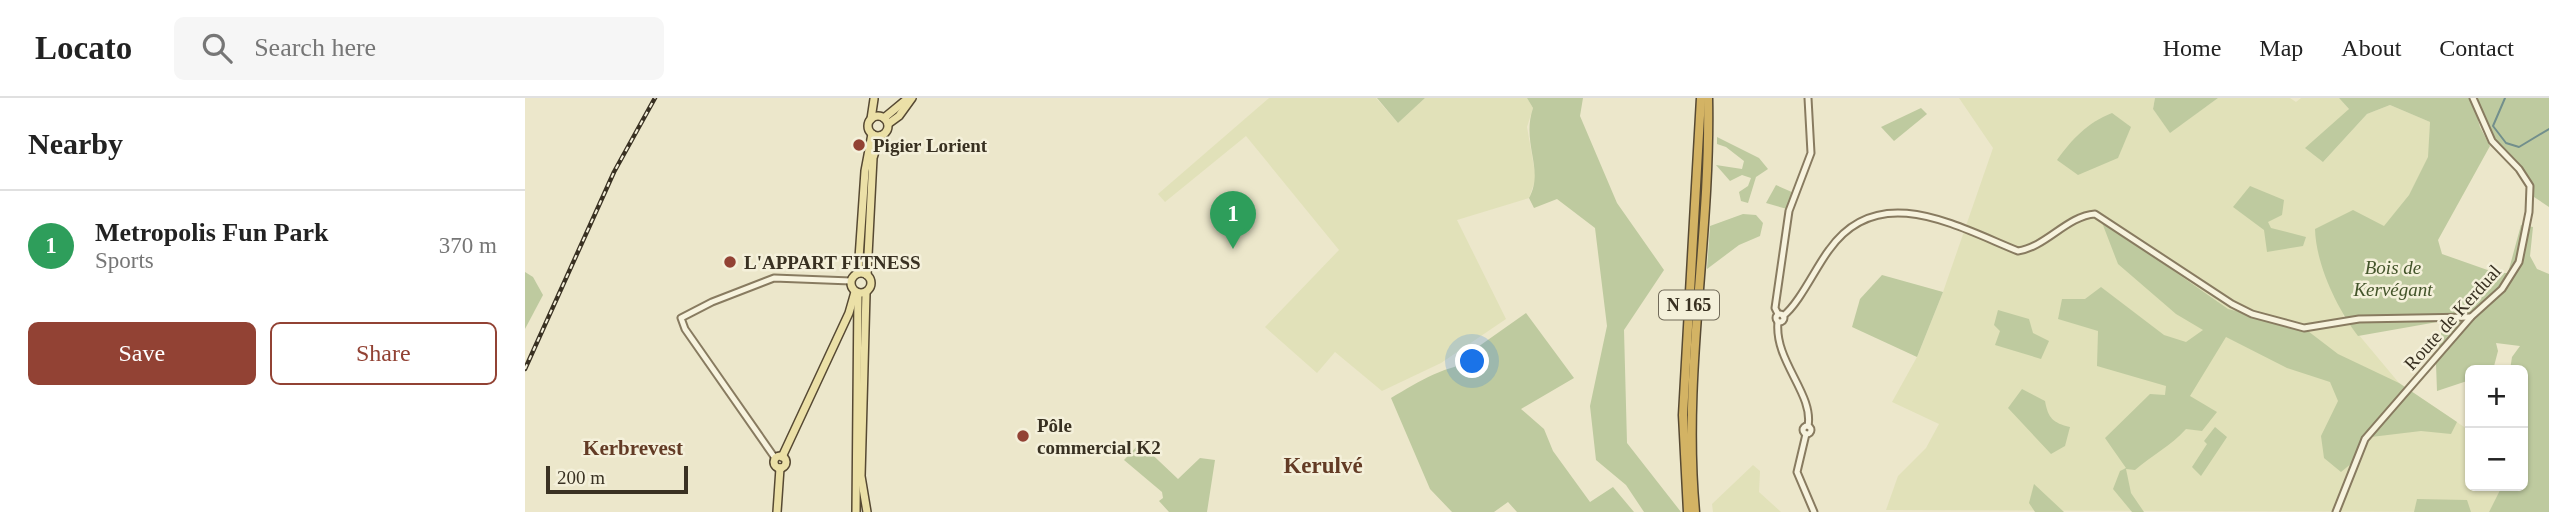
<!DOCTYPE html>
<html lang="en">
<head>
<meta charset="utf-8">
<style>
  body { margin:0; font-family:Georgia,serif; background:#f6f6f6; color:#222 }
  .controls { position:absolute; right:21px; bottom:21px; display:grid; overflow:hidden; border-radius:10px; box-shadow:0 2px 5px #0004 }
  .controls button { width:63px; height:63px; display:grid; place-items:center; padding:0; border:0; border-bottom:2px solid #e0e0e0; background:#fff; color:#222; font:35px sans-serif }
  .scale { position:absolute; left:21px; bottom:18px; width:142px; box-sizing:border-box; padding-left:7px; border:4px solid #393122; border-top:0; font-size:19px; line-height:24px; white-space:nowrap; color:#393122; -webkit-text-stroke:5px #f4f0da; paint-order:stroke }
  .you { position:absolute; left:948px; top:264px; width:24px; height:24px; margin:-18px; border:5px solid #fff; border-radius:50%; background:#1a73e8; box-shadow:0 0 0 10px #1a73e833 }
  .badge { display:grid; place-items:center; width:46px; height:46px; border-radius:50%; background:#924234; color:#fff; font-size:23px; font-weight:700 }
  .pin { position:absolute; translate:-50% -58px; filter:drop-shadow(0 2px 4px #0008) }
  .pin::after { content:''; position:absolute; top:37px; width:24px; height:21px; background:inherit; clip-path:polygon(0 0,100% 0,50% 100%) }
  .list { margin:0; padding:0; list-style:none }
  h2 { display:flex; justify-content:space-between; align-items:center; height:91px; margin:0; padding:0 28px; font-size:30px }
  h2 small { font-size:23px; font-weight:400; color:#767676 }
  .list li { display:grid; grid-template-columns:46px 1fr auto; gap:21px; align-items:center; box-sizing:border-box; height:112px; padding:0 28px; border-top:2px solid #e0e0e0 }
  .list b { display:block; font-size:26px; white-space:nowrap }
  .list p { margin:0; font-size:23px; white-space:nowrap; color:#767676 }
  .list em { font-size:23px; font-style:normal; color:#767676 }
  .actions { display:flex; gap:14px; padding:21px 28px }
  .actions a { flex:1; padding:16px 0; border:2px solid #924234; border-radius:10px; text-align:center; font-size:24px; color:#924234 }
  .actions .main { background:#924234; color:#fff }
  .icon { flex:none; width:38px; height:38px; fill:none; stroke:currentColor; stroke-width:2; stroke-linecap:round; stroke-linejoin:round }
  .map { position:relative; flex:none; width:2024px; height:414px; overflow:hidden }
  header { display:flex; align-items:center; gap:42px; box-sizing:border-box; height:98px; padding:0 35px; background:#fff; border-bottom:2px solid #e0e0e0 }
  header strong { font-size:33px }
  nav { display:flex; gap:38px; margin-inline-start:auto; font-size:24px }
  .search { width:490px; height:63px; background:#f6f6f6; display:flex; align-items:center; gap:18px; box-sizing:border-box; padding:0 24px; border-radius:10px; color:#767676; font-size:26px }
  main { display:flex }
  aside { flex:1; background:#fff }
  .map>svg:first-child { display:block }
  .farmland { fill:#e1e1b9 }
  .green { fill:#beca9f }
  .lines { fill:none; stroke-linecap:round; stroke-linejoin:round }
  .stream { stroke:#728f8c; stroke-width:2 }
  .minor-casing { stroke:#887b60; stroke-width:9 }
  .major-casing { stroke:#564933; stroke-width:10 }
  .highway-casing { stroke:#564933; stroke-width:11 }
  .minor { stroke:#f7f3de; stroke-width:5 }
  .major { stroke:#ebe0a7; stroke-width:7 }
  .highway { stroke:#d3b364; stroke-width:8 }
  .rail-casing { stroke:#393122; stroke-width:4.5 }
  .rail { stroke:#f4f0da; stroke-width:2; stroke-dasharray:5; stroke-linecap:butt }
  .poi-dot { fill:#924234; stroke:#f4f0da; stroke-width:2.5 }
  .labels { text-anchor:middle; stroke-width:5; stroke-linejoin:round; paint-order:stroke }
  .shield { fill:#f4f0da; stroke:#716a59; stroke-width:2 }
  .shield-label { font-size:18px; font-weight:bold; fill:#393122 }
  .poi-label { font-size:19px; font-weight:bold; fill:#393122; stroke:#f4f0da; text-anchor:start }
  .park-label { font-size:19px; font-style:italic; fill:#43542a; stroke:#f4f0da }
  .street-label { font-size:19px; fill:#393122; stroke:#f4f0da }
  .neighbourhood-label { font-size:21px; font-weight:bold; fill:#633b25; stroke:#f4f0da }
  .quarter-label { font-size:23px; font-weight:bold; fill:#633b25; stroke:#f4f0da }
</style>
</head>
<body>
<header>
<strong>Locato</strong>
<div class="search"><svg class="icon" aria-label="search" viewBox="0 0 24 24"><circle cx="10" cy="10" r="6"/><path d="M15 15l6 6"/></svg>Search here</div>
<nav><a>Home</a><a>Map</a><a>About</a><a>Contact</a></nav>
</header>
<main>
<aside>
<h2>Nearby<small></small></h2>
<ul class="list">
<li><span class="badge" style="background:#2e9e5b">1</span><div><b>Metropolis Fun Park</b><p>Sports</p></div><em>370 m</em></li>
</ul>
<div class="actions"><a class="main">Save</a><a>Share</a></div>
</aside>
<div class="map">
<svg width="2024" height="414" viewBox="0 0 2024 414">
  <rect width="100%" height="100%" fill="#ece7cb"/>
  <!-- farmland -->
  <g class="farmland">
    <polygon points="744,0 851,0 873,25 900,0 1002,0 1008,10 1002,29 1011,80 1004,100 932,122 981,221 916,265 857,293 810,254 792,275 740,229 814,152 721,38 640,104 633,96"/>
    <polygon points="1434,0 1630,0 1628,11 1645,34 1693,0 1765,0 1771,4 1776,0 1814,0 1824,11 1798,64 1842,16 1865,7 1905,24 1904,59 1884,97 1859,129 1818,218 1874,285 1945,333 1945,388 1977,388 1964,414 1361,412 1373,378 1401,350 1414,326 1367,304 1392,259 1418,194 1468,50"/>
    <polygon points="1228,367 1235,373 1234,394 1256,414 1188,414 1187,406"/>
  </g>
  <!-- green -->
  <g class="green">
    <polygon points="852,0 900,0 873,25"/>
    <path d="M1002 0H1058L1055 18 1092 105 1139 172 1099 232 1102 345 1156 414H1119L1101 387 1071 362 1065 308 1082 228 1070 130 1032 101 1009 110 1004 100C1020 71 996 46 1008 10Z"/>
    <polygon points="1630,0 1693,0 1645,35 1628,11"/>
    <path d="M1814 0H1947L1955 29 1965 48 1913 142 1917 156 1971 175H1983L1996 127 2008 129 2005 158 2012 171 2024 176V414H1964L1977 388H1998V272H1985L1987 259 1995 248 1971 245 1973 253 1968 272H1945V282L1912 293 1911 266 1918 223 1833 238C1812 210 1791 167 1790 131L1828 112 1859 128 1884 97 1903 59 1905 24 1865 7 1842 16 1798 64 1780 50 1824 11Z"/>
    <polygon points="1948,0 2024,0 2024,109 2006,97 2001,79 1973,51"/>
    <polygon points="1396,10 1402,16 1369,43 1356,29"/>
    <path d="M1587 15 1606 29 1593 60 1553 77 1532 62C1547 41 1562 25 1587 15Z"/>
    <polygon points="1192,39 1234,60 1243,71 1231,79 1223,105 1216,103 1214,94 1223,88 1226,80 1217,77 1205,83 1191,67 1217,71 1219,63 1201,49 1192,46"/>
    <polygon points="1251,87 1269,95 1262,111 1241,105"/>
    <polygon points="1725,88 1759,102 1757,117 1743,124 1746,130 1781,139 1778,148 1742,154 1739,132 1708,109"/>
    <polygon points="1218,116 1231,117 1238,125 1235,138 1214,147 1182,171 1185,128"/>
    <path d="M1576 122 1703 211 1779 230 1813 256 1874 285 1932 324 1926 336 1896 333 1846 339 1827 365 1816 374 1799 360 1796 338 1813 303 1805 284 1762 270 1701 239 1665 298 1692 314 1677 333 1661 331C1646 348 1627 357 1610 372L1601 371 1606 395 1619 414H1607L1588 391 1595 373 1601 370 1580 340 1625 296 1640 297 1641 288 1572 268 1573 233 1533 221 1537 201H1560L1576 189 1639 237 1661 244 1678 232 1651 216 1593 166Z"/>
    <polygon points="0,174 8,179 18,197 0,231"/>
    <polygon points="1357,177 1418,194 1392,259 1327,229 1335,201"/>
    <polygon points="1473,212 1504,221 1508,235 1524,243 1516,261 1470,247 1475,233 1469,227"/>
    <path d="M1001 215 1049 280 996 311 1019 331 1028 353 1065 404 1088 389 1109 414H992L983 404 969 414H927L905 391 866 300C895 283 921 266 955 265L958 262 950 251Z"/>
    <path d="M1497 291 1520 303C1523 320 1528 325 1545 329L1540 348 1526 356 1483 310Z"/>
    <polygon points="1690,329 1702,339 1676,378 1667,369 1682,346 1679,343"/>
    <polygon points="615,345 653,381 675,360 690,362 682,414 644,414 634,403 638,400 637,394 599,362"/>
    <polygon points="1509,386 1539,414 1510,414 1504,405"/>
    <polygon points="1892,401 1942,402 1946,414 1889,414"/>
  </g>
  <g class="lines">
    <!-- stream -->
    <polyline class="stream" points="1980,0 1968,28 1981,45 1994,49 2024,31"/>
    <!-- minor casing -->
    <g class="minor-casing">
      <g id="minor">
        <circle cx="1255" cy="220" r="4"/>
        <polyline points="1253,216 1250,210 1264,113 1286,55 1283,0"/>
        <path d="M1258 218C1274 206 1291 169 1304 152 1353 82 1431 128 1493 153 1521 149 1542 118 1570 116L1707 206 1727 216 1779 230 1834 221 1946 219"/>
        <path d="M1253 224C1249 263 1289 296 1283 328"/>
        <circle cx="1282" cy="332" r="4"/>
        <polyline points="1281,336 1272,374 1289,414"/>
        <polyline points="250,360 160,231 156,220 187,204 249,180 326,183"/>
        <polyline points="1811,414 1840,341 1946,219 1977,191 1994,164 2004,114 2005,88 1994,71 1967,43 1948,0"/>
      </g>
    </g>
    <!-- major casing -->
    <g class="major-casing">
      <g id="major">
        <circle cx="353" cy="28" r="10"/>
        <polyline points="359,20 382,1"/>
        <polyline points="346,21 349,1"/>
        <polyline points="363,26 374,18 387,0"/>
        <circle cx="336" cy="185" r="10"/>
        <polyline points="333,175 340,73 347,36"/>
        <polyline points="342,177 348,60 355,38"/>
        <polyline points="341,195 336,378 342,414"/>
        <circle cx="255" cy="364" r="6"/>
        <polyline points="257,359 324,215 330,194"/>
        <polyline points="252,414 255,370"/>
        <polyline points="331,414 333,195"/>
      </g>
    </g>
    <!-- highway casing -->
    <g class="highway-casing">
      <g id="highway">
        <polyline points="1163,414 1158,317 1176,0"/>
        <path d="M1170 414C1157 275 1186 139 1183 0"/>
      </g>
    </g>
    <!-- minor -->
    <use href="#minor" class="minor"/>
    <!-- major -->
    <use href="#major" class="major"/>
    <!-- highway -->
    <use href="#highway" class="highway"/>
    <!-- rail casing -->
    <g class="rail-casing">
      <polyline id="rail" points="0,271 89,74 130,0"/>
    </g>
    <!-- rail -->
    <use href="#rail" class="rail"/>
  </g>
  <!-- markers -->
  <g class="poi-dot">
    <circle cx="334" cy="47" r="7"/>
    <circle cx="205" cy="164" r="7"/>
    <circle cx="498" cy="338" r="7"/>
  </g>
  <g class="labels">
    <!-- shield labels -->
    <rect class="shield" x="1134" y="192.5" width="60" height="29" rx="5"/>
    <g class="shield-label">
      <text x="1164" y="213">N 165</text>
    </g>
    <!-- poi labels -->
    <g class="poi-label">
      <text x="348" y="54">Pigier Lorient</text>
      <text x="219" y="171">L'APPART FITNESS</text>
      <text x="512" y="334">Pôle<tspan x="512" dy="22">commercial K2</tspan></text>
    </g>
    <!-- park labels -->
    <g class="park-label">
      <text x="1868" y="176">Bois de<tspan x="1868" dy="22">Kervégant</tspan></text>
    </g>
    <!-- street labels -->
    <g class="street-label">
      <text transform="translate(1927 219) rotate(-48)" y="7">Route de Kerdual</text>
    </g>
    <!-- neighbourhood labels -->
    <g class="neighbourhood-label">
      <text x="108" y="357">Kerbrevest</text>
    </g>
    <!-- quarter labels -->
    <g class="quarter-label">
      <text x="798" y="375">Kerulvé</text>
    </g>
  </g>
</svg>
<div class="controls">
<button>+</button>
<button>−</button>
</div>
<div class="scale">200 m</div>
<div class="you"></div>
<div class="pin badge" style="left:708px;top:151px;background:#2e9e5b">1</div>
</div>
</main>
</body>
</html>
